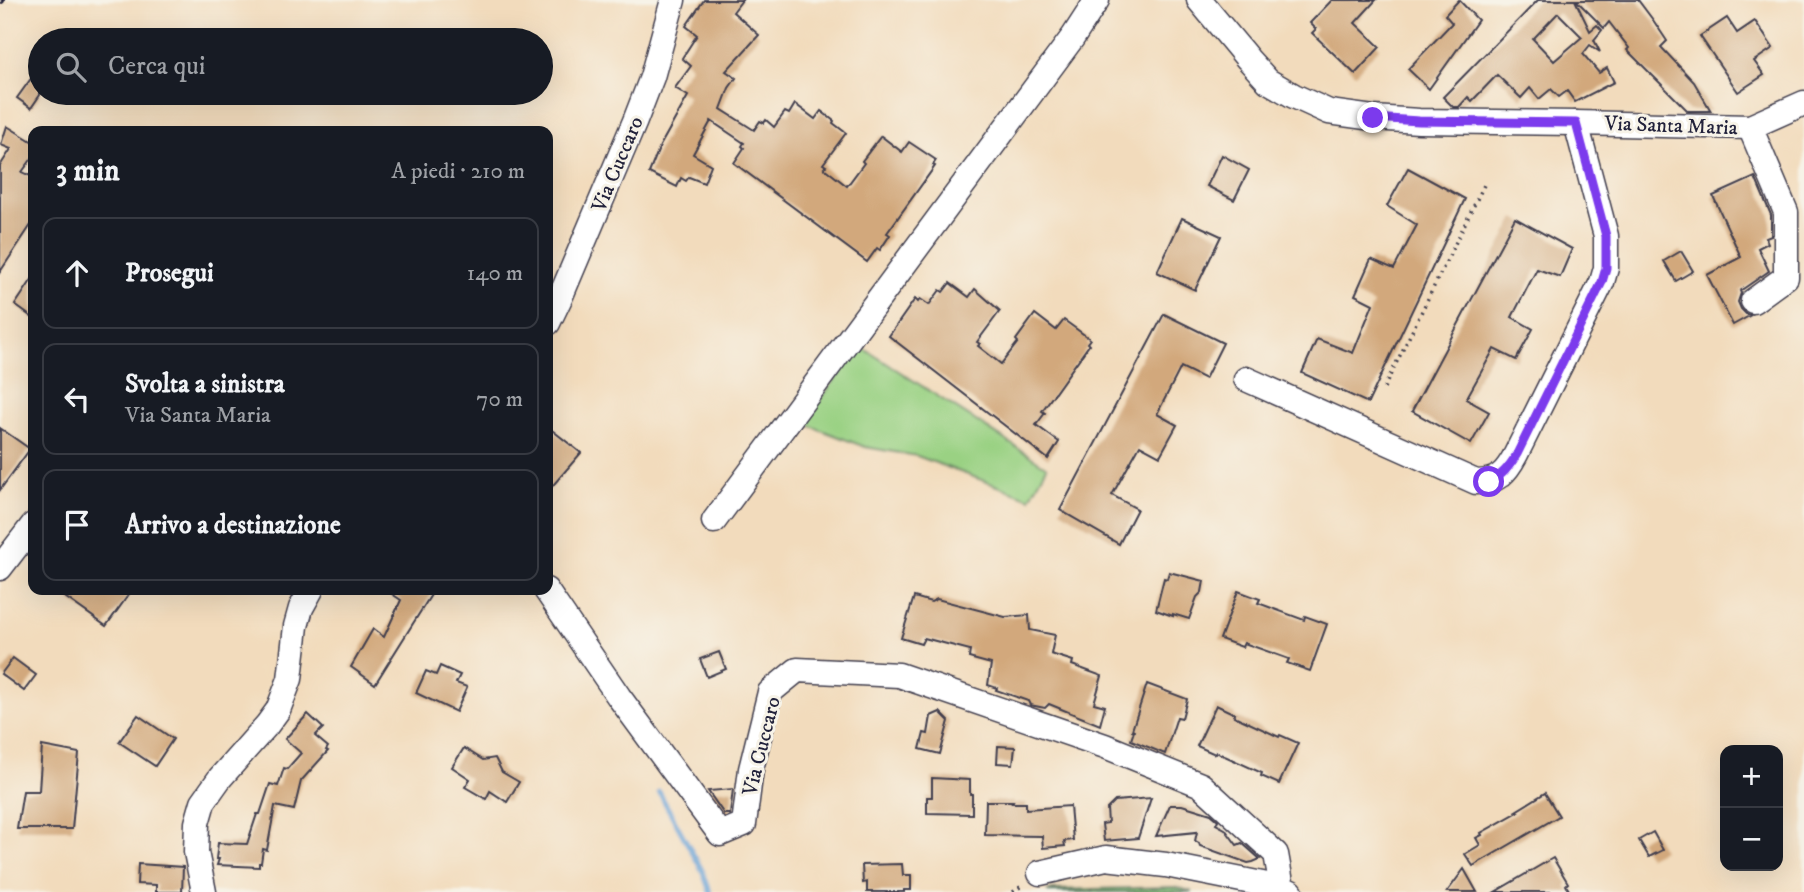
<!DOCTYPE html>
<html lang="it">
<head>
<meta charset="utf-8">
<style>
  body { margin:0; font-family:"IM FELL DW Pica",serif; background:#20242c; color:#f1f3f6 }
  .controls { position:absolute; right:21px; bottom:21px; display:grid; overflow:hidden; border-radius:14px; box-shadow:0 7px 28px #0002 }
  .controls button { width:63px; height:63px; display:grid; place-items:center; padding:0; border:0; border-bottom:2px solid #363941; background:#171b24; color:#f1f3f6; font:35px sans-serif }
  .stop { position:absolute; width:21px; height:21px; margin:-16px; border:5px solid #7c3aed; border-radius:50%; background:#fff }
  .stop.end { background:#7c3aed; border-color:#fff; box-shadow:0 2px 7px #0008 }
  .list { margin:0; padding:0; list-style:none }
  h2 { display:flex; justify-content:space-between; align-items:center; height:91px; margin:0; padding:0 28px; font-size:30px }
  h2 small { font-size:23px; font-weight:400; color:#9ea1a6 }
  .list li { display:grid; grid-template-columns:46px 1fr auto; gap:21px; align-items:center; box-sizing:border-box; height:112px; margin:0 14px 14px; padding:0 14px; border:2px solid #363941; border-radius:14px }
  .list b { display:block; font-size:26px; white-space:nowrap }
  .list p { margin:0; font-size:23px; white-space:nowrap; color:#9ea1a6 }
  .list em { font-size:23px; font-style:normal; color:#9ea1a6 }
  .icon { flex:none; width:38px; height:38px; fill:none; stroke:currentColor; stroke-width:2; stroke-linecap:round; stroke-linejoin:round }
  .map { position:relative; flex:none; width:1804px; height:892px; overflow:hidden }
  .search { position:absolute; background:#171b24; box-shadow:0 7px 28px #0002; left:28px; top:28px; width:525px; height:77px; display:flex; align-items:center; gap:18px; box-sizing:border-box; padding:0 24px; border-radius:38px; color:#9ea1a6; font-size:26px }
  .panel { position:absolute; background:#171b24; box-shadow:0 7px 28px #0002; left:28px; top:126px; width:525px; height:469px; border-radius:14px }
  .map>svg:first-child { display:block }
  .green { fill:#9ad183; stroke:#5e7a5f; stroke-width:2 }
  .forest { fill:#7bb371; stroke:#4e6a56; stroke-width:2 }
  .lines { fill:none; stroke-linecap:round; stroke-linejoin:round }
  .stream { stroke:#649fd4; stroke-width:5 }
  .building { fill:#d2a87c; fill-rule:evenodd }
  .minor-casing { stroke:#413e4e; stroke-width:27 }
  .path { stroke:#413e4e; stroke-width:3.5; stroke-dasharray:2 5; stroke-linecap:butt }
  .minor { stroke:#fff; stroke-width:24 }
  .rail-casing { stroke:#22223b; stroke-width:8 }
  .rail { stroke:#f7f3e8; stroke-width:5; stroke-dasharray:16; stroke-linecap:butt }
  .route { stroke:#7c3aed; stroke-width:9 }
  .labels { text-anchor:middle; stroke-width:6; stroke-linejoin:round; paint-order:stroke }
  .street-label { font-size:21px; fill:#22223b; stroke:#f7f3e8 }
</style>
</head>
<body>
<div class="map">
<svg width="1804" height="892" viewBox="0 0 1804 892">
  <rect width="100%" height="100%" fill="#f7f3e8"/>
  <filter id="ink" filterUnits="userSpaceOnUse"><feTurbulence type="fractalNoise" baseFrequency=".0143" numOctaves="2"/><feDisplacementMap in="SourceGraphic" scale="14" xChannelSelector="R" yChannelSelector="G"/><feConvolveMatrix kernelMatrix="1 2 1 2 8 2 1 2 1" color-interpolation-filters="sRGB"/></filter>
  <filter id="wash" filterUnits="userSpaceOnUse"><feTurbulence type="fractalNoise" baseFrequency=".00686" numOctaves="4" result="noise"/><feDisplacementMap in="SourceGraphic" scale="28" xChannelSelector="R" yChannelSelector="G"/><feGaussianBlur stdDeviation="1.57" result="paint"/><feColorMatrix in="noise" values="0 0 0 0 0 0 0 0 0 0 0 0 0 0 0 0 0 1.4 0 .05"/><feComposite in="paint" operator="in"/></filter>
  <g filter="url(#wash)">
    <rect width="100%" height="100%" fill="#f2dbbc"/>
    <!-- green -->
    <polygon class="green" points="860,346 1047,467 1030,498 917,456 865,447 803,423"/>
    <!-- forest -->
    <polygon class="forest" points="1176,887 1193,892 1047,892 1053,890"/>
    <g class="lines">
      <!-- stream -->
      <polyline class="stream" points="659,792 703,872 710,892"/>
    </g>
    <g id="blocks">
      <!-- building -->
      <g class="building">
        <polygon points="704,0 742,0 733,12 759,35 726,71 736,78 729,88 721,109 754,130 760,121 764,123 766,120 774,127 785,112 789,114 795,104 815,119 821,111 834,121 833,123 846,133 823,164 826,166 824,168 847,186 864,163 862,161 881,136 902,152 909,142 936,160 933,165 935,166 887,233 890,235 880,250 877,248 867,262 734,163 744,148 742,146 744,143 711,121 693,154 711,165 704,183 689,177 686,181 681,178 677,187 649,173 660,146 688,96 675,88 691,66 682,58 697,35 686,26"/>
        <polygon points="1332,0 1376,0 1355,23 1380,47 1355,74 1312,33 1316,29 1310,23"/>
        <polygon points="1459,0 1478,20 1429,89 1408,69 1452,23 1445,15"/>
        <path d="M1538 0H1575L1590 31 1597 25 1602 30 1594 40 1600 52 1590 45 1583 54 1599 73 1607 68 1614 82 1575 102 1567 91 1559 97 1551 89 1539 99 1530 88 1521 98 1497 75 1472 101 1468 97 1459 107H1453L1443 97ZM1558 13 1582 37 1554 61 1533 39Z"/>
        <polygon points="1576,0 1638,0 1653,20 1667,41 1661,47 1694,82 1711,111 1688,111 1627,50 1629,48 1609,22 1604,28"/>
        <polygon points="1727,18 1737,33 1755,21 1773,48 1754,61 1764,75 1738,92 1700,36"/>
        <polygon points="40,66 40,95 31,108 17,98"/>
        <polygon points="7,126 33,142 33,157 22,172 33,177 33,222 0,272 0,166 11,149 1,145"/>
        <polygon points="1222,155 1249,170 1234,200 1207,186"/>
        <polygon points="1408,168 1465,199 1368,403 1302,373 1317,339 1353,353 1373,304 1355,295 1371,259 1394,269 1417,225 1387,206"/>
        <polygon points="1755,177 1771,215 1771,236 1766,238 1768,243 1758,248 1769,271 1740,291 1741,293 1738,302 1741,309 1746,314 1751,315 1733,325 1707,275 1741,257 1713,196"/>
        <polygon points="1182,218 1221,236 1195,290 1157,272"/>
        <polygon points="1515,218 1572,249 1560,277 1537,269 1512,317 1533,329 1516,360 1494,349 1466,399 1489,412 1471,444 1412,411"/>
        <polygon points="1681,251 1693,271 1676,281 1664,261"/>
        <polygon points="33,278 33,318 15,305"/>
        <polygon points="950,283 969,297 975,289 1000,311 977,342 980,344 978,346 1001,364 1018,342 1016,340 1035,314 1056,330 1064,320 1090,339 1087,343 1089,345 1042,411 1045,413 1036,425 1059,442 1048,459 889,336 915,299 918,302 920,299 929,305 940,290 943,292"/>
        <polygon points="1164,314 1223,343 1205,379 1181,367 1157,414 1177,425 1160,456 1140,445 1112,495 1137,509 1119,544 1060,510"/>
        <polygon points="548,427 581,453 548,491"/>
        <polygon points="0,428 30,449 0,490"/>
        <polygon points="1169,572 1204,581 1202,592 1197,597 1189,619 1173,614 1173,616 1156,610 1164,578 1167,579"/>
        <polygon points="55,590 132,590 106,626"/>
        <polygon points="386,590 434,590 375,684 351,667 373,629 384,637 401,600"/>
        <polygon points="1238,591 1260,599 1258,603 1304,620 1305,616 1327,624 1310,671 1287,663 1289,659 1244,643 1242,647 1220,639"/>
        <polygon points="914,597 931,602 937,599 1005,617 1029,615 1030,630 1055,635 1051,654 1073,661 1072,665 1102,676 1094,703 1105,706 1100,725 1049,704 1045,708 1030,705 1028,701 996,690 997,688 988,685 991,664 969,658 970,650 924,638 921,644 901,638"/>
        <polygon points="719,652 726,669 707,677 700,659"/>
        <polygon points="13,658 36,675 24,691 1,674"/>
        <polygon points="440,666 460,675 456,683 467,687 456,712 416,693 426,671 436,675"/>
        <polygon points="1147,684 1187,699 1182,718 1177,717 1165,754 1131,740 1134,731 1132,730"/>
        <polygon points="1216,705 1235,714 1234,716 1279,737 1280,735 1298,743 1279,784 1261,776 1262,773 1216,752 1215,754 1197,746"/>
        <polygon points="940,712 949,721 940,754 920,749 924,733 928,734 931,716"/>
        <polygon points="308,714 323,728 315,736 328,747 326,750 328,751 301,781 294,810 275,806 267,850 263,849 261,863 259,863 259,867 217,865 219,859 216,859 218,843 247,844 257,814 260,814 270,784 278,786 284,768 287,769 301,753 285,739"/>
        <polygon points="138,715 173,739 155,766 119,742"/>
        <polygon points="42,746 79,753 72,829 17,829 23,791 39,791"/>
        <polygon points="998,746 1015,747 1013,764 997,763"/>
        <polygon points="464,748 483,760 495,758 502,772 519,782 507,802 490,791 486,799 465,787 470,779 452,767"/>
        <polygon points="932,778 970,780 970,794 972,794 972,814 927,813 927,797 932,797"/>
        <polygon points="733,789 730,814 724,814 708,791"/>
        <polygon points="1545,793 1559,816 1473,866 1465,854 1480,845 1476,838 1482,835 1481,833 1518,812 1516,811"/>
        <polygon points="1151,798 1138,838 1104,841 1102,824 1108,823 1107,809 1115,801"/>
        <polygon points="986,801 1013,801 1012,803 1026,803 1026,809 1070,806 1073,840 1064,841 1065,846 1043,848 1042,836 985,835"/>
        <polygon points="1170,805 1182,805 1211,814 1218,820 1216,824 1225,829 1237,845 1242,843 1260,859 1253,862 1248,863 1200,846 1199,843 1195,841 1197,832 1156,836"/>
        <polygon points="1653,832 1663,850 1649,857 1639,840"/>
        <polygon points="1553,858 1568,883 1566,885 1570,892 1495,892"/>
        <polygon points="138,864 183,867 182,892 156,892 156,885 137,884"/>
        <polygon points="902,864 903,875 911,875 911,890 904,890 904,892 867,892 867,882 863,883 862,865"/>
        <polygon points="1464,869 1477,892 1447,892"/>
      </g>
    </g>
  </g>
  <g filter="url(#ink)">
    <use href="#blocks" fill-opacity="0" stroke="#413e4e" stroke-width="2"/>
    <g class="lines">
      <!-- minor casing -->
      <g class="minor-casing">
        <g id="minor">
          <polyline points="1199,0 1248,59 1268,81 1294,96 1329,112 1373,118 1419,121 1576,123 1750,127 1804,103"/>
          <polyline points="1750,127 1786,212 1786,277 1753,301"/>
          <polyline points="548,323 560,298 635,121 652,77 673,0"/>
          <path d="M1246 379 1476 482C1498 482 1506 473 1516 454L1602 282 1606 268V236L1576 123"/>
          <polyline points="714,521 1073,37 1097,0"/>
          <polyline points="0,568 33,525"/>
          <polyline points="546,590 619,697 720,834 744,824 751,769 770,692 797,670 899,675 1105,746 1201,785 1276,854 1282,888 1291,892"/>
          <polyline points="1040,873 1106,858 1166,865 1282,888"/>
          <polyline points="204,892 196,852 197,823 203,802 220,778 267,725 278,710 290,679 296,626 301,608 311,590"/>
        </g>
      </g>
      <!-- path -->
      <g class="path">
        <polyline points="1384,388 1486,181"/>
        <polyline points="1013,892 1023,885"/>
      </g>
      <!-- minor -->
      <use href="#minor" class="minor"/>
      <!-- rail casing -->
      <g class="rail-casing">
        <polyline id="rail" points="0,0 1,0"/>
      </g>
      <!-- rail -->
      <use href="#rail" class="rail"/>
    </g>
  </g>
  <g class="lines" filter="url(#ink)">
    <!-- route -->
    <path class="route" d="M1373 118 1419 121 1576 123 1606 236V268L1602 282 1517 454C1509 467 1502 476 1489 482"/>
  </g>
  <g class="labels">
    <!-- street labels -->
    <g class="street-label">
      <text transform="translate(1671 125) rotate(2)" y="7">Via Santa Maria</text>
      <text transform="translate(617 164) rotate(-67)" y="7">Via Cuccaro</text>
      <text transform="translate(761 746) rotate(-76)" y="7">Via Cuccaro</text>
    </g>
  </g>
</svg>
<div class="controls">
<button>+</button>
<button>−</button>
</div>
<div class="stop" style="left:1489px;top:482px"></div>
<div class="stop end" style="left:1373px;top:118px"></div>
<div class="search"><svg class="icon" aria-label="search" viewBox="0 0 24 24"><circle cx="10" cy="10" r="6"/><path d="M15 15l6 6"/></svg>Cerca qui</div>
<section class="panel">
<h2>3 min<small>A piedi · 210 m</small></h2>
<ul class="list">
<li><svg class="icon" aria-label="ahead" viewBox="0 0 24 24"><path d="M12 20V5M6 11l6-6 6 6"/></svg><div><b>Prosegui</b></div><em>140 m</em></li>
<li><svg class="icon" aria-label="left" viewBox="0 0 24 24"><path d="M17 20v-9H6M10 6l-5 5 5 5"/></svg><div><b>Svolta a sinistra</b><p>Via Santa Maria</p></div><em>70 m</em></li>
<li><svg class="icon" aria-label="arrive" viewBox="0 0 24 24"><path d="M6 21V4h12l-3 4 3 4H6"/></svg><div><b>Arrivo a destinazione</b></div></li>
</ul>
</section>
</div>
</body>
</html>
